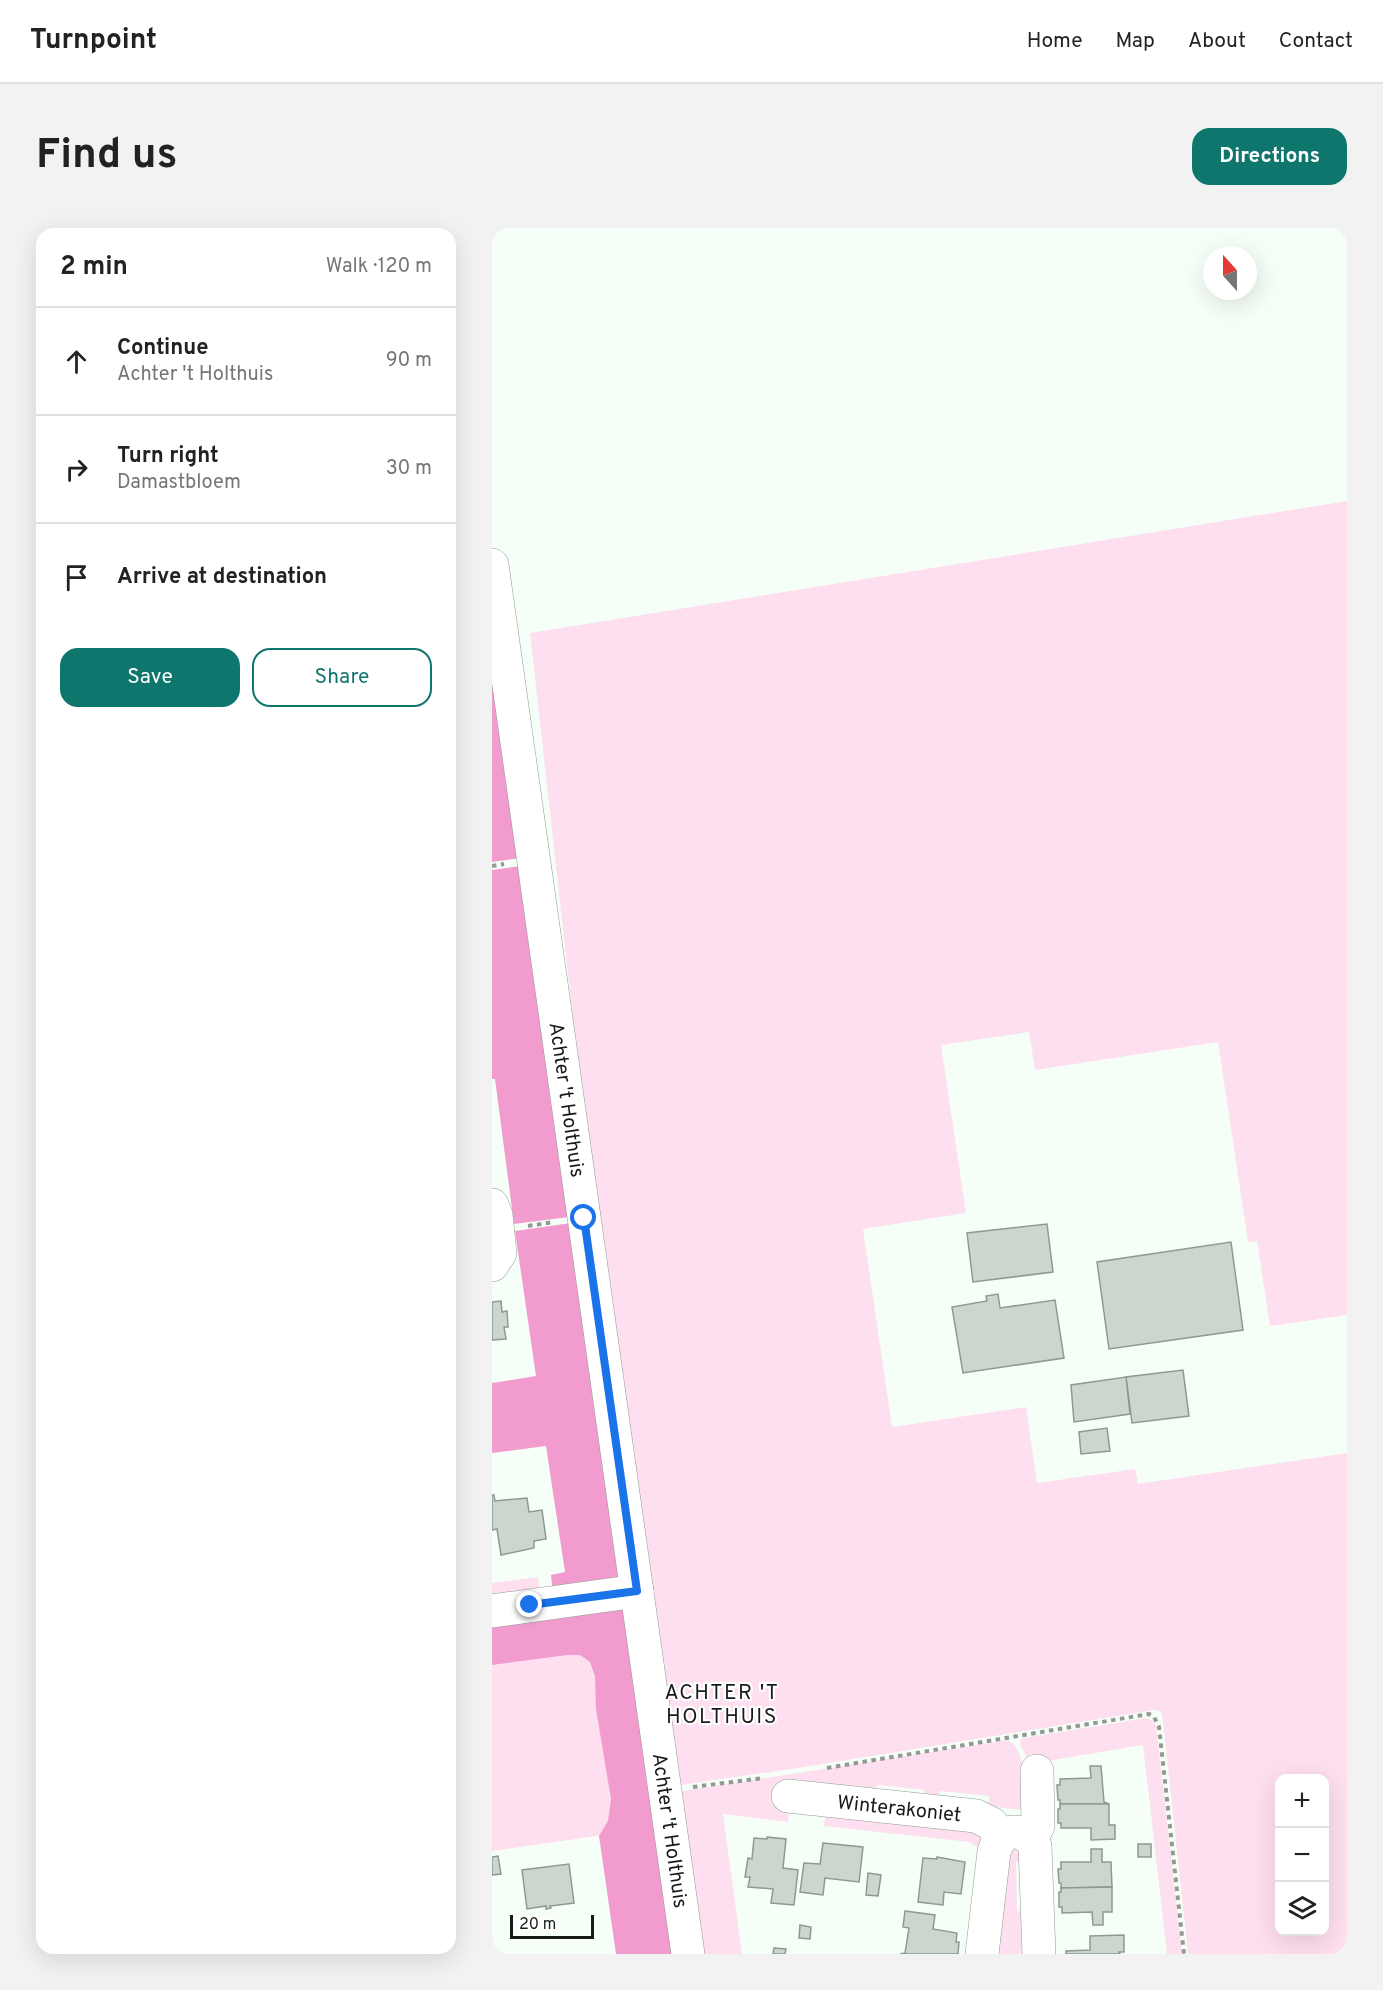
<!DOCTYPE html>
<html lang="en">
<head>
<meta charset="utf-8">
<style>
  body { margin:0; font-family:Overpass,sans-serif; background:#f2f2f2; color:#222 }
  .controls { position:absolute; right:18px; bottom:18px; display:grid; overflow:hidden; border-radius:12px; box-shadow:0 6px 24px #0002 }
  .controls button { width:54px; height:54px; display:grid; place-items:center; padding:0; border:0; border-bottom:2px solid #e0e0e0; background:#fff; color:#222; font:30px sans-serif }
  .compass { position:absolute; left:711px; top:18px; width:54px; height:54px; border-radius:50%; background:#fff; box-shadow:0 6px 24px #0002; rotate:339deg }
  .scale { position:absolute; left:18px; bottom:15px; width:84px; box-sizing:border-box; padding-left:6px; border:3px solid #181c19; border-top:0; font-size:16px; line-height:21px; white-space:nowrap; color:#181c19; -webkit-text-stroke:4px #fff; paint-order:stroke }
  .stop { position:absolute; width:18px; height:18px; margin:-14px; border:4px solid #1a73e8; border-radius:50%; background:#fff }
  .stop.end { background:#1a73e8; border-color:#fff; box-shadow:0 2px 6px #0008 }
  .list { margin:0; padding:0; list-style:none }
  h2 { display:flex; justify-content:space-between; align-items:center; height:78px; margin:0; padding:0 24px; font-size:26px }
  h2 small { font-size:20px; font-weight:400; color:#767676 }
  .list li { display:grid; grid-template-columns:39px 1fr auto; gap:18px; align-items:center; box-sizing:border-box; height:108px; padding:0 24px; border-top:2px solid #e0e0e0 }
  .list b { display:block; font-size:22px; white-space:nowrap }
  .list p { margin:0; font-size:20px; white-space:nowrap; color:#767676 }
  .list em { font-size:20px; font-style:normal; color:#767676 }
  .actions { display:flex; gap:12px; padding:18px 24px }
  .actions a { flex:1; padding:14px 0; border:2px solid #0f766e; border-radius:18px; text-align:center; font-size:21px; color:#0f766e }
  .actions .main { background:#0f766e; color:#fff }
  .icon { flex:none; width:33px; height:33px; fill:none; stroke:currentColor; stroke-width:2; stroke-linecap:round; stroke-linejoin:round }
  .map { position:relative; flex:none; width:855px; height:1726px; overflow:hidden; border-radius:18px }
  header { display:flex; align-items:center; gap:36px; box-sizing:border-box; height:84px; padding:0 30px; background:#fff; border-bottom:2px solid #e0e0e0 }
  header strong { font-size:28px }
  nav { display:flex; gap:33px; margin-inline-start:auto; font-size:21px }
  .intro { display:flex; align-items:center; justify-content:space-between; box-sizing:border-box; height:144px; padding:0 36px }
  h1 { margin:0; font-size:42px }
  .button { padding:15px 27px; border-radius:18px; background:#0f766e; color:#fff; font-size:21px; font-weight:700 }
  main { display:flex; gap:36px; padding:0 36px }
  aside { flex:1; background:#fff; border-radius:18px; box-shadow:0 6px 24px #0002 }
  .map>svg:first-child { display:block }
  .green { fill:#fedff0; fill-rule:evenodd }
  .forest { fill:#f19bce }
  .building { fill:#cbd7cd; stroke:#8e9990; stroke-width:1.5 }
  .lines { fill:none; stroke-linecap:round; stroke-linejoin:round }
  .minor-casing { stroke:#919c93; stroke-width:34 }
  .path { stroke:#939a94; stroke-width:4; stroke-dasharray:4.5 4.5; stroke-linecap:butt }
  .minor { stroke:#fff; stroke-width:33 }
  .route { stroke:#1a73e8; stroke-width:8 }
  .labels { text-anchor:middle; stroke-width:4.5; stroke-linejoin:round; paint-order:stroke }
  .street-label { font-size:20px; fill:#181c19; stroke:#fff }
  .neighbourhood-label { font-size:21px; letter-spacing:1.5px; fill:#181c19; stroke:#fff }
</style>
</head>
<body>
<header>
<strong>Turnpoint</strong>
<nav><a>Home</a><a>Map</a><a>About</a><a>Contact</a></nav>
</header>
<div class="intro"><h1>Find us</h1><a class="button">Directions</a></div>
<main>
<aside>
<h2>2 min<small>Walk · 120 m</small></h2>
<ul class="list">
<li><svg class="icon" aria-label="ahead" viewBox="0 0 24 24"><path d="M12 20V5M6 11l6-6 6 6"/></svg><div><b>Continue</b><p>Achter 't Holthuis</p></div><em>90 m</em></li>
<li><svg class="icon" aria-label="right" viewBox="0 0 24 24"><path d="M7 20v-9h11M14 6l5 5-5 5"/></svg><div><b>Turn right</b><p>Damastbloem</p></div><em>30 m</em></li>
<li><svg class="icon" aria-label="arrive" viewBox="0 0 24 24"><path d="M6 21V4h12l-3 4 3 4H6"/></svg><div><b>Arrive at destination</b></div></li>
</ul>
<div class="actions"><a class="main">Save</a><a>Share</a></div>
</aside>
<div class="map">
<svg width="855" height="1726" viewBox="0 0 855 1726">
  <rect width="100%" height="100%" fill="#f5fff7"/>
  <!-- green -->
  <g class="green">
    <path d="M855 273V1087L778 1098 765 1013 756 1014 726 814 543 842 537 804 449 817 474 985 371 1001 400 1199 534 1179 545 1255 643 1241 646 1256 855 1225V1726H696L671 1493 669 1484 663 1482 312 1539 189 1557 148 1322 109 1042 38 405ZM788 1550H832V1704H788Z"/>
    <polygon points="46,1349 48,1367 0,1374 0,1355"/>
    <polygon points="140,1374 173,1598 0,1623 0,1393"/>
    <polygon points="654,1490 660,1492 664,1497 690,1726 675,1726 651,1517 555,1533 539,1539 528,1516 528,1512 531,1510"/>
    <polygon points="516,1512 523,1517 535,1544 530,1582 496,1578 497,1568 448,1563 447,1573 433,1571 433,1562 385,1557 383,1567 298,1578 296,1594 231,1586 250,1726 203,1726 190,1563"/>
    <polygon points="334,1582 477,1596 491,1607 486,1620 478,1614 332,1598"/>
    <polygon points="522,1617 534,1634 524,1634 525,1683 535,1684 535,1726 502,1726 513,1623"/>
  </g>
  <!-- forest -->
  <g class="forest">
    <polygon points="0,378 35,629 0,634"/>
    <polygon points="36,637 85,988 22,996 3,851 0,851 0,642"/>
    <polygon points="86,994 137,1355 61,1365 59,1347 73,1344 54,1218 0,1225 0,1155 44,1148 23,1003"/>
    <polygon points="140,1374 190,1726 124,1726 107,1608 116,1593 119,1571 104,1481 103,1448 98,1434 88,1427 75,1427 0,1437 0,1393"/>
  </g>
  <!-- building -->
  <g class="building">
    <polygon points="555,996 561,1044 481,1054 475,1005"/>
    <polygon points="739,1014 751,1102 617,1121 605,1034"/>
    <polygon points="506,1066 508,1080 563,1072 572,1130 471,1145 460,1079 495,1073 494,1068"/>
    <polygon points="9,1073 10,1084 15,1083 16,1099 12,1099 14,1111 0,1112 0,1074"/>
    <polygon points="691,1142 697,1188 640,1195 634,1149"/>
    <polygon points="634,1149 638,1186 582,1194 579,1157"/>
    <polygon points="615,1200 618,1223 589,1226 587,1204"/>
    <polygon points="0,1267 2,1267 3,1273 35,1270 37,1284 50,1282 54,1311 42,1313 42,1320 9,1327 5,1301 0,1302"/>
    <polygon points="598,1538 609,1538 612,1574 617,1576 568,1576 568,1572 566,1572 565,1557 568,1557 568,1551 599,1550"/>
    <polygon points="568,1576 617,1576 617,1597 623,1597 623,1611 599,1612 599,1600 569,1600 569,1595 566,1595 566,1581 568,1581"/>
    <polygon points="275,1609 294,1611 291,1640 306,1642 302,1677 279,1675 281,1661 256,1659 258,1649 253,1649 256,1630 260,1631 262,1610 275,1611"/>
    <polygon points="331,1615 371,1619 367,1654 333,1650 331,1667 308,1664 312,1635 328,1636"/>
    <rect x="646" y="1616" width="13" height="13"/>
    <polygon points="599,1621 610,1621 610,1634 619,1634 620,1659 569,1660 569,1655 567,1655 566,1641 569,1641 569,1634 599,1634"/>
    <polygon points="6,1628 9,1646 0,1647 0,1629"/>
    <polygon points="445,1629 473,1634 469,1666 452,1664 451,1677 426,1674 431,1630 445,1631"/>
    <polygon points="77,1636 82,1675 58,1678 59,1680 54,1681 54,1678 35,1681 30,1642"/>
    <polygon points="376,1645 389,1647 386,1668 374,1667"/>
    <polygon points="620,1659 620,1684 611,1684 611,1697 601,1697 600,1684 570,1685 570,1679 567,1679 567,1664 569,1664 569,1660"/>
    <polygon points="413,1683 443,1687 441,1701 465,1705 464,1714 467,1714 466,1726 408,1726 413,1725 417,1700 411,1699"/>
    <polygon points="308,1697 319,1699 318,1711 307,1710"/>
    <polygon points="632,1707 632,1724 627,1724 628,1726 574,1726 574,1723 598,1722 598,1708"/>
    <polygon points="282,1720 294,1721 293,1726 281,1726"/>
  </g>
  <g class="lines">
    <!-- minor casing -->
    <g class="minor-casing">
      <g id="minor">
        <path id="s1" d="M0 337 196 1726"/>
        <polyline points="0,977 4,987 8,1025 0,1037"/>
        <polyline points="0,1383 145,1363"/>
        <path id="s2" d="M296 1568 484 1588 500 1596 509 1609"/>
        <polyline points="539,1611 546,1598 545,1543"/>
        <path d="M490 1726 502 1624C508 1600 531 1597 543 1618L547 1726"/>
      </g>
    </g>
    <!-- path -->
    <g class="path">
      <polyline points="0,638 12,636"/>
      <polyline points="36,998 62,994"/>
      <polyline points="335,1540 657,1486 662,1489 667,1499 692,1726"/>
      <polyline points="201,1559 271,1550"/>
    </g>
    <!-- minor -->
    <use href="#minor" class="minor"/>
  </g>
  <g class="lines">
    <!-- route -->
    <polyline class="route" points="38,1377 145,1363 92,990"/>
  </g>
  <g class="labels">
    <!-- street labels -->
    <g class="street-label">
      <text dy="7" stroke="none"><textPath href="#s1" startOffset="540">Achter 't Holthuis</textPath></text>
      <text dy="7" stroke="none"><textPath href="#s2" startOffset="112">Winterakoniet</textPath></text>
      <text dy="7" stroke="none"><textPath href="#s1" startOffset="1278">Achter 't Holthuis</textPath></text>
    </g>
    <!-- neighbourhood labels -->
    <g class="neighbourhood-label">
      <text x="230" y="1471">ACHTER 'T<tspan x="230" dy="24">HOLTHUIS</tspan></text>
    </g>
  </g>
</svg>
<div class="controls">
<button>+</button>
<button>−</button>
<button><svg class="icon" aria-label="layers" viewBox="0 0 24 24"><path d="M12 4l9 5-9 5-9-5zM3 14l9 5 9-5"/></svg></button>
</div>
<svg class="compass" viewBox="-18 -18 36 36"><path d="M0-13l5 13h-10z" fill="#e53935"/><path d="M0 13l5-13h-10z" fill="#767676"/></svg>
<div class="scale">20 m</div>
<div class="stop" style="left:92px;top:990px"></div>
<div class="stop end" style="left:38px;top:1377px"></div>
</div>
</main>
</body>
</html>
